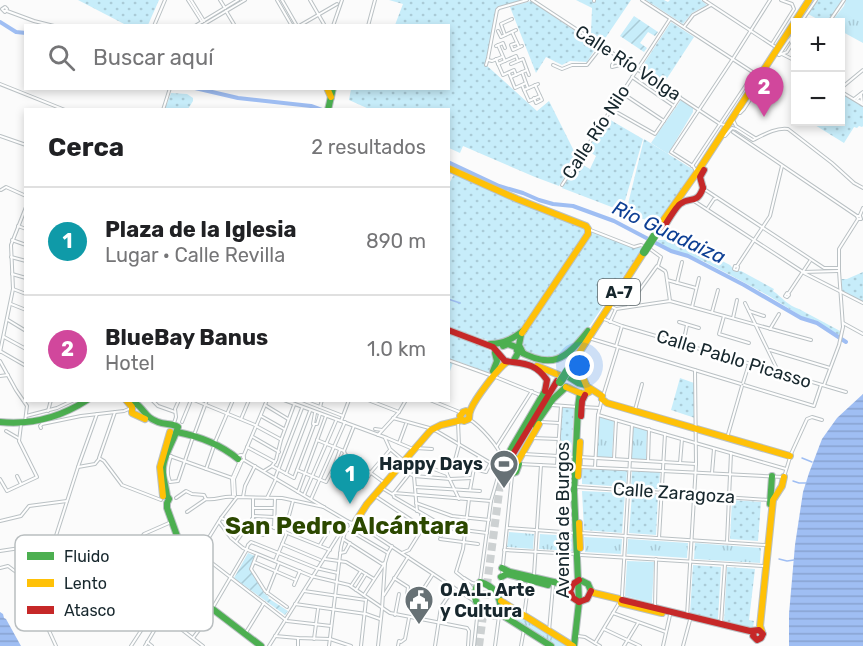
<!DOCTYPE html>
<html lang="es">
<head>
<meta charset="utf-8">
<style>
  body { margin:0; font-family:Rubik,sans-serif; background:#f6f6f6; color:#202124 }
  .controls { position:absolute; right:18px; top:18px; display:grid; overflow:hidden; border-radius:0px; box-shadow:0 3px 9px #0003 }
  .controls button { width:54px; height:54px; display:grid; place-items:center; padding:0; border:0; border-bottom:2px solid #e0e0e0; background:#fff; color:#202124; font:30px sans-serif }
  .you { position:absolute; left:580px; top:366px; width:21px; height:21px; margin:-15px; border:4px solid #fff; border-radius:50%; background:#1a73e8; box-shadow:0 0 0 9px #1a73e833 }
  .badge { display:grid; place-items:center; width:39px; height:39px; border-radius:50%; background:#677175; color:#fff; font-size:20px; font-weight:700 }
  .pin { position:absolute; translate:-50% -50px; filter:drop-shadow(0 2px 3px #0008) }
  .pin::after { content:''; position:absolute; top:32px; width:21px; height:18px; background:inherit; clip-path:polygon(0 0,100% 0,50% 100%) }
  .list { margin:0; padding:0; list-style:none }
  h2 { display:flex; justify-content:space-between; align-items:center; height:78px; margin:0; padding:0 24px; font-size:26px }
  h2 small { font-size:20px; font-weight:400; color:#757577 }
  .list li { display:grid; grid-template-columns:39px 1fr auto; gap:18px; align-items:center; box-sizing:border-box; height:108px; padding:0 24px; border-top:2px solid #e0e0e0 }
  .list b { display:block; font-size:22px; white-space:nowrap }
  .list p { margin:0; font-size:20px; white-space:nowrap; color:#757577 }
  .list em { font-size:20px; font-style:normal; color:#757577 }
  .icon { flex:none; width:33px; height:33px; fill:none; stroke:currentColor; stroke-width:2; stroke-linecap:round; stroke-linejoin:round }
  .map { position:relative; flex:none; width:863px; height:646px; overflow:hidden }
  .search { position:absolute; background:#fff; box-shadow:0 3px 9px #0003; left:24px; top:24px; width:426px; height:66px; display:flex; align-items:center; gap:15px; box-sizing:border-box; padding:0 21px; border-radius:0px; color:#757577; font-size:22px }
  .panel { position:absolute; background:#fff; box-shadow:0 3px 9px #0003; left:24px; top:108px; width:426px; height:294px; border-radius:0px }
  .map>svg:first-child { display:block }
  .grass { fill:url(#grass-dots) }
  .park { fill:url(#park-tufts) }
  .garden { fill:url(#garden-furrows) }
  .pitch { fill:#c7edfa }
  .water { fill:url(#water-rules) }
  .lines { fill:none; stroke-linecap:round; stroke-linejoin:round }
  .stream { stroke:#9fbef3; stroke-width:1.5 }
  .river { stroke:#9fbef3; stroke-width:4 }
  .highway-tunnel { stroke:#cdd1d2; stroke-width:8; stroke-dasharray:8 4; stroke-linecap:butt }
  .street-casing { stroke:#bac1c4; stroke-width:4 }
  .fast-casing { stroke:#bac1c4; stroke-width:8 }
  .slow-casing { stroke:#bac1c4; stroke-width:8 }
  .jam-casing { stroke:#bac1c4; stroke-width:8 }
  .street { stroke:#fefefe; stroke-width:2 }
  .fast { stroke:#4caf50; stroke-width:6 }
  .slow { stroke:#ffc107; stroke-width:6 }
  .jam { stroke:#c62828; stroke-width:6 }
  .fast-bridge-casing { stroke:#bac2c7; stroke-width:9; stroke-linecap:butt }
  .fast-bridge { stroke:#4caf50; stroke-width:8 }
  .labels { text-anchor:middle; stroke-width:5; stroke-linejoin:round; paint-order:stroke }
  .shield { fill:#fff; stroke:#5d686c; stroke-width:1.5 }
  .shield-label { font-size:16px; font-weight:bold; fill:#17272d }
  .street-label { font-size:18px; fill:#17272d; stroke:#fff }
  .poi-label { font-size:18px; font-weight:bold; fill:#17272d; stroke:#fff; text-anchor:end }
  .water-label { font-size:20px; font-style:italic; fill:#0d3f94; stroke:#fff }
  .district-label { font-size:24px; font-weight:bold; fill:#2c4800; stroke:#fff }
  .key { fill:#fff; stroke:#b9bec0; stroke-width:1.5 }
  .key-label { font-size:16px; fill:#17272d }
</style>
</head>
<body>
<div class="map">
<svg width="863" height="646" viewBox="0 0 863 646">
  <defs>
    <pattern id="grass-dots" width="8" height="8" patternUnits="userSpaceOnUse" patternTransform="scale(1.5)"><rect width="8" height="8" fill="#c7edfa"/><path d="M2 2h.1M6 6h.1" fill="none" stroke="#aacbd7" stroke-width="1.8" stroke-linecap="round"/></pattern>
    <pattern id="park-tufts" width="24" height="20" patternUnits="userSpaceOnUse" patternTransform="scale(1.5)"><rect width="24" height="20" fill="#c7edfa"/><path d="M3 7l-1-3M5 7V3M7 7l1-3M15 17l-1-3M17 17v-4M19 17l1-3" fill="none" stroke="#aacbd7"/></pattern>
    <pattern id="garden-furrows" width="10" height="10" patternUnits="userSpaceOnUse" patternTransform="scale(1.5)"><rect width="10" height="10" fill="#c7edfa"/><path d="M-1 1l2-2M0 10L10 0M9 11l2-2" fill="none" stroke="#aacbd7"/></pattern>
    <pattern id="water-rules" width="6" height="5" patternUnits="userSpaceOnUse" patternTransform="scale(1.5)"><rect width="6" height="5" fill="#9fbef3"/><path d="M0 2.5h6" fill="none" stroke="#88a3d1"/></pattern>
  </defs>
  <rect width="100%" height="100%" fill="#fbfbfb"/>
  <!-- grass -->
  <g class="grass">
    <polygon points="78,0 159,0 148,25 126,25"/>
    <polygon points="389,0 523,0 498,8 485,64 537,111 549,101 577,157 559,186 535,177 463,146 460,153 449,148 448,110 369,109 349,100 351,89 448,88 448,26 395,25 403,4"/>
    <polygon points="576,0 631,0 602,43 591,35 592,8"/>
    <polygon points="646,0 664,0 668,2 670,0 701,0 707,5 692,13 683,24"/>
    <polygon points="818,0 841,0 842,2 827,22 823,22 808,14"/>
    <polygon points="531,1 597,46 587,62 570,61 562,65 546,57 536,73 510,7"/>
    <polygon points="671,22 694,37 664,83 641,68"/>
    <polygon points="841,92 863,107 863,126 862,127 859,126 857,128 854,127 844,143 810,122 840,122"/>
    <polygon points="171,93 187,94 193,98 193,101 188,109 165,109"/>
    <polygon points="607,118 643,139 622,211 562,188 578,162 590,169 596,156 587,150"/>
    <polygon points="644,139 694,170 655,226 648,221 626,212"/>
    <polygon points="454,174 519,202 585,229 586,232 522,329 516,335 493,342 449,327 448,186"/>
    <polygon points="591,231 634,248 643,247 591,324 573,347 550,359 535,356 525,352 521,341 527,328"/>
    <path d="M658 240H681L730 265 735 271H741L774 289 773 291C782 297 788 306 799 309L842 332 840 337 816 322 804 318 769 296 732 276 703 261 670 249 657 242Z"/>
    <polygon points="863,272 863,302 842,291 841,279 847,279"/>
    <polygon points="449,331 481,344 482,347 491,351 495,360 489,373 454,360 449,374"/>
    <polygon points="680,378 694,383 695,418 671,410"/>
    <polygon points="562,407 574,408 571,456 559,455"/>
    <polygon points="582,469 627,470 626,487 582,484"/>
    <polygon points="632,471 660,472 659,489 631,488"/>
    <polygon points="582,491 625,493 622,533 584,530"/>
    <polygon points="632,494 658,495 656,535 629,533"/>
    <polygon points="732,500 761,502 758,541 730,539"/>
    <polygon points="693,565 721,567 718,619 690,613"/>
    <polygon points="727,567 755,569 749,620 754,621 753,628 724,621"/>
  </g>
  <!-- park -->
  <g class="park">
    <polygon points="846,0 863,0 863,43 841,31 840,22 831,22 844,6"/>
    <polygon points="600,416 614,420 612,458 597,457"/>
    <polygon points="633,426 647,430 646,460 631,459"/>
    <polygon points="509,532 534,534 533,549 507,547"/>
    <polygon points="540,534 572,536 573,551 539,549"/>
    <polygon points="584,537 622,539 621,554 585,552"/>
    <polygon points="628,539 688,543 687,558 627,554"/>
    <polygon points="695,543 761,548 760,563 694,559"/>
    <polygon points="504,605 567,645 569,646 555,646 503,613"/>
  </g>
  <!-- garden -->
  <g class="garden">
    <polygon points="634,16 658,32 655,36 648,32 640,43 647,48 644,52 620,36"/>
    <polygon points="248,553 255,556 250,570 264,593 269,597 268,598 288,611 285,615 234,578"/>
  </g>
  <!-- pitch -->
  <g class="pitch">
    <polygon points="681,100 693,108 693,112 668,154 651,143"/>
    <polygon points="627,561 654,562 652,603 625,596"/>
  </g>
  <!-- water -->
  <g class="water">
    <polygon points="863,394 863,646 789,646 789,614 795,545 803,492 809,473 822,439 837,418"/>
    <polygon points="0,612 3,614 4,618 6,619 21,646 0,646"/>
  </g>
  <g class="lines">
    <!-- stream -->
    <g class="stream">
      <polyline points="448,299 460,303"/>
      <polyline points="802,458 812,462"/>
      <polyline points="793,481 799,483 806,483"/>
      <polyline points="779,559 787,561 794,560"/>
    </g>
    <!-- river -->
    <g class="river">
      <polyline points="0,22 16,32 26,33"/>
      <polyline points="195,88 238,98 311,106 322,110"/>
      <polyline points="448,162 499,186 523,193 539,200 553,204 573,206 614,221 671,251 688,256 744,285 801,318 817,323 846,342"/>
    </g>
    <!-- highway-tunnel -->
    <polyline class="highway-tunnel" points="479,646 500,485 513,454"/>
    <!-- street casing -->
    <g class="street-casing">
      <g id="street">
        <polyline points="188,0 202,22"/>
        <polyline points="191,0 204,21"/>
        <polyline points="220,0 225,8"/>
        <polyline points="277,0 292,26"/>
        <polyline points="282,0 297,26"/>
        <polyline points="310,0 325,26"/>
        <polyline points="532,0 720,124 725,125"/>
        <polyline points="642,0 754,73 692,166"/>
        <polyline points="704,0 774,46"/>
        <polyline points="594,1 594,0"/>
        <polygon points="5,7 7,9 5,12 2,9"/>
        <polyline points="7,11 34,21 54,26"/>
        <polyline points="226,11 235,26"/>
        <polyline points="801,22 816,0"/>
        <polyline points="829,22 844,0"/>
        <polyline points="154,26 165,0"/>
        <polyline points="195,26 238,0"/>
        <polyline points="201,26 245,0"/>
        <polyline points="299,26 337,4"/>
        <polyline points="333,26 342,0"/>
        <polyline points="368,26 375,0"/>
        <polyline points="684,27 693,15 711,5"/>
        <polyline points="498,31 501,37 516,30"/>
        <polyline points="512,32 519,47"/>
        <polyline points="505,35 501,24 512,19"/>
        <polyline points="517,43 511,45 513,50 522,46"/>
        <polyline points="772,44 794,9 792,4 781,0"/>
        <polyline points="498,45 505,61"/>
        <polyline points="496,46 503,43 505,48"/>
        <polyline points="782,54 796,61"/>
        <polyline points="779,55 787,52 792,44 790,39 796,31"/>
        <polyline points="779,55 789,40"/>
        <polyline points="618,56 612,65 612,67 628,63"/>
        <polyline points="496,59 503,75 514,70 516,75"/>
        <polyline points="488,60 492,61 502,57"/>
        <polyline points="498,64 516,56 518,61"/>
        <polyline points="511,64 523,59 527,70"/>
        <polyline points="486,65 488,58 497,10 499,8 527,0"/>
        <polyline points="553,65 562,69 572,65 587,65 602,46"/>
        <polyline points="522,72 526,83"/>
        <polyline points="509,73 515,88 526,83 528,88"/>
        <polyline points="511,77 527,70 529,75"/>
        <polyline points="632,77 674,106"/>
        <polyline points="0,84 65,110"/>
        <polyline points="522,85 524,90 538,84"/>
        <polyline points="840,89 863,70"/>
        <polyline points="524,90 529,101 540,96"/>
        <polyline points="840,91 863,105"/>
        <polyline points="622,93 664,121"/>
        <polyline points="861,94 862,103 857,99 861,96"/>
        <polyline points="534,98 536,103 542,100 535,85"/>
        <polyline points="854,99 863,92"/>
        <polyline points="611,109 655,134 680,97"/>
        <polyline points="163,110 170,88"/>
        <polyline points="740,113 744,109 759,86 762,85 761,81"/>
        <polyline points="734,122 736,126 755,138"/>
        <polyline points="733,132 857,216"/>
        <polyline points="0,136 26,145"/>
        <path d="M725 136 732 128 736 129 753 140C763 135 777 127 788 129L832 163 854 183 863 188"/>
        <polyline points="696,171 693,166 671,152 734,57 770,0"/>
        <polyline points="562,185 670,19"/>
        <polyline points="704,189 824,268 839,268"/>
        <polyline points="1,190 6,187 26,196"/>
        <polyline points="694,201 803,272 838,271"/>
        <polyline points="708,208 714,199 717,198"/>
        <polyline points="860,215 863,208"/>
        <polyline points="18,226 26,229"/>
        <polyline points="588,229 634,247 641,245 645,247"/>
        <polyline points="12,240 26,245"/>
        <polyline points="650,249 661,257 658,266"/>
        <polyline points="11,257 26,261"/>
        <polygon points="735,266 738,267 737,270 734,269"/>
        <polyline points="737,266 770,216 782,166"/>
        <polyline points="804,273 863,303"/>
        <polyline points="12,274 26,278"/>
        <polyline points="667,280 696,288"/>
        <polyline points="677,283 682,262"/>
        <polyline points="13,289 26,294"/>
        <polygon points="787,293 789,295 787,297 785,296"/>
        <polyline points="788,294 810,261"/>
        <polyline points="745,303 779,373"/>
        <polyline points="11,304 26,310"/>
        <polyline points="628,306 657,266 665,271 666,273 670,301"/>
        <polyline points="612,307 616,309 670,301 811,340"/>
        <polyline points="692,307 699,278"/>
        <polyline points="749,311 764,316"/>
        <polyline points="712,312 718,290"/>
        <polyline points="724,316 719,334 749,343"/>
        <polyline points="733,318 737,300"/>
        <polyline points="604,319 622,326 846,392"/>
        <polyline points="8,320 26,331"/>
        <polyline points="610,322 616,309"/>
        <polyline points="679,322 699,328"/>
        <polyline points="843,323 863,334"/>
        <polyline points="770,329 779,314"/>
        <polyline points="4,337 26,349"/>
        <polyline points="592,339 741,384"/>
        <polyline points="683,344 687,325"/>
        <polyline points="616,346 622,326"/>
        <polyline points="770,350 830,368"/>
        <polyline points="0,351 26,366"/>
        <polyline points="0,352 13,289 11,245 26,207"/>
        <polyline points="448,360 490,375"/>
        <polyline points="0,361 16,390 27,406 25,422"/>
        <polyline points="0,376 8,375"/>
        <polyline points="493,376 540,395"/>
        <polyline points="743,383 749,364"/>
        <polyline points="744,385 814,406 821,385"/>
        <polyline points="824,385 839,345 843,327 839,271 839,249 858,219 857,216 860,216 861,219 858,219"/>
        <polyline points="603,396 618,347"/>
        <polyline points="152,400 158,406 175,412"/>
        <polyline points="194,400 255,425"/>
        <polyline points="284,400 387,438 413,449"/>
        <polyline points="302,400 343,416"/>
        <polyline points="368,400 399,412"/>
        <polyline points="430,400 462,413"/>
        <polyline points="265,405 288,419"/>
        <polyline points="552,405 578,407"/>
        <polyline points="320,407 322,400"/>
        <polyline points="582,407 600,408"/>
        <polyline points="635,410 642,384"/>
        <polyline points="48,411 51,400"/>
        <polyline points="115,412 99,458 104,461 122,485 161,500"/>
        <polyline points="315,413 313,424 317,424 320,414"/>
        <polyline points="598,415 786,469"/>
        <polyline points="26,416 57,408 74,400"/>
        <polyline points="261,416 284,429"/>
        <polyline points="393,418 433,429 489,462 500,462"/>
        <polyline points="241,419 249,400"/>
        <path d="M469 419C480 426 500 447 502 459"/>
        <polyline points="341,421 349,400"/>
        <polyline points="182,422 191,400"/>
        <polyline points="458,422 459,445 454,464 486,472 491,462"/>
        <polyline points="541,422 559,423"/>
        <polyline points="174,423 176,417 175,409 179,400"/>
        <polyline points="256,426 280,439"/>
        <polyline points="41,428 40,426 42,424 81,416 124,411 131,408"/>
        <polyline points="375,429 382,430"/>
        <polyline points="6,431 18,438"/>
        <polyline points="194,435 207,400"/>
        <polyline points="378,435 399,412 406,400"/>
        <polyline points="253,437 279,452"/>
        <polyline points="385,438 390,449 403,460"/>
        <polyline points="532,438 559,439"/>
        <polyline points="727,438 742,386"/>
        <polyline points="317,440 344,451 345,454 386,484"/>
        <polyline points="215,442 233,400"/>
        <polyline points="399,443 406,424"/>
        <polyline points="497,446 532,391"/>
        <polyline points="247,447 275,462"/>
        <polyline points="416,448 432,449"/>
        <polyline points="340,450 333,469 345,454"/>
        <polyline points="344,451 354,426"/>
        <polyline points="524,454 575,457"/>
        <circle cx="241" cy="458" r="3"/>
        <polyline points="170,456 232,478"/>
        <path d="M171 456C168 465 166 473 170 482L178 481 193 437"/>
        <polyline points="243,457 267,400"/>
        <polyline points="579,457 696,464"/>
        <polyline points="614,459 616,420"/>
        <polyline points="244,460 349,522"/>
        <polyline points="648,461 649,429"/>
        <polyline points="445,463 447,474 459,499"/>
        <polyline points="680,463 682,439"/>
        <polyline points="519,464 784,477 791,454 807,419 812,417 822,420"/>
        <polyline points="557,465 561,406"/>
        <polyline points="272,466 294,478 314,425"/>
        <polyline points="78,467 95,464 99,459"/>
        <polyline points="595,467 598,415 602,399"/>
        <polyline points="399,468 414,476 450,479 472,478"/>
        <polyline points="206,469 214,446"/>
        <polyline points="297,470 326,482 333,469"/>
        <polyline points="264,471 272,466 276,460 281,440 294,405"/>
        <polyline points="712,473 714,449"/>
        <polyline points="286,474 310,411"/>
        <polyline points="17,476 21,484"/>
        <polyline points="414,476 417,511"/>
        <polyline points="275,478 302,408"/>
        <polyline points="0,479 7,491 37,477 19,441 21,425"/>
        <polyline points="362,487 371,472 390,450"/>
        <polyline points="415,487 480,491"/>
        <polyline points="577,487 769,500"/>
        <polyline points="382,488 392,494 394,493 491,501"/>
        <polyline points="470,490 474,468 479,457"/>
        <polyline points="298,492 326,416"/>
        <polyline points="394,493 418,463 447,474"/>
        <polyline points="393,494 394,497 447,528 487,533"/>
        <polyline points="233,495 232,479 239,463 238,461"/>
        <polyline points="235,495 234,479 242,461"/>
        <polyline points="304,495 336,421"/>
        <polyline points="375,496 413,521 419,534 409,550 402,553"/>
        <polyline points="243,497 245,486 255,466"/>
        <polyline points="176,498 186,491 192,494 204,495 206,499"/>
        <polyline points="267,498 276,479"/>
        <polyline points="311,499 345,422"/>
        <polyline points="469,499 463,549 456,572 466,580 473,590"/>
        <polyline points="416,503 452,516 489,520"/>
        <polyline points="253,508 274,508"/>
        <path d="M187 512 206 499C216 501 224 495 234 497"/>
        <polyline points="421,515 428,527 441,536"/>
        <polyline points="253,516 274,517"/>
        <polyline points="221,518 263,535 266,526"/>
        <polyline points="252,519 330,550"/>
        <polyline points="0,521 21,516 29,506 67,501"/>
        <polyline points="219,522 231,538 243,548 311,576 349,585 390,613 467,628 469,631 468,646"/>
        <polyline points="356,523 474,601"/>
        <polyline points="274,528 275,498"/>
        <polyline points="507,528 576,533"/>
        <polyline points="349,530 388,553"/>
        <polyline points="580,533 765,545"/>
        <polyline points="141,538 144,534 169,523"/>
        <polyline points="659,538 665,434"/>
        <polyline points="343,539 382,564 385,563 382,609 378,646"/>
        <polyline points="440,539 478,544"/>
        <polyline points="236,542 253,518 253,499"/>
        <polyline points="727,542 731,453"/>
        <polyline points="282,544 320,560"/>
        <polyline points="320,545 328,532"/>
        <polyline points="504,550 576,554"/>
        <polyline points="0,551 53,543"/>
        <polyline points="199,553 287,621 331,626"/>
        <polyline points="340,553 345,552 350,543"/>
        <polyline points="257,554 251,569 265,591 287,607"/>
        <polyline points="581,555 763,566"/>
        <polyline points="325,559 346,562 374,579"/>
        <polyline points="275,561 286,535 285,530 293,501"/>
        <polyline points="254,562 296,580"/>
        <path d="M0 568 8 566C26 580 25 579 45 569"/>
        <polyline points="158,570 180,577"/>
        <polyline points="534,575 541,465"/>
        <polyline points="182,577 187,573 221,518 237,497 282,498 324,507"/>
        <polyline points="394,578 408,587 407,596 420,605"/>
        <polyline points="464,578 472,583 477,584"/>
        <polyline points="480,582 491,501 500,470"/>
        <polyline points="294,585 300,571"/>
        <polyline points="91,586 114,577 111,609 114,611"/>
        <polyline points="124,586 125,579 127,578 159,581 179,586"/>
        <polyline points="351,586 361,571"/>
        <polyline points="356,590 366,574"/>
        <polyline points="304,591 366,600"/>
        <polyline points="267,593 279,563"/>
        <polyline points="364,595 385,563 388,553 392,546"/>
        <polyline points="384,595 408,557"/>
        <polyline points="500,595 512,476"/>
        <polyline points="622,596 632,425"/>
        <polyline points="295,604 366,614 380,619"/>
        <polyline points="655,607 656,559"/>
        <polyline points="212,609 246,551 248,545 251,542 316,568 338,573"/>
        <polyline points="613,613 666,632"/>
        <polyline points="163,615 203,646"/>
        <polyline points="395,615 399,594"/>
        <polyline points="524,616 529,580"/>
        <polyline points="687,616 696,464 695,370"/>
        <path d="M99 618C126 607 132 610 157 625"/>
        <polyline points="417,619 422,591 433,574"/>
        <polyline points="721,624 725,564"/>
        <polyline points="604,629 640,646"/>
        <polyline points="549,631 553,586"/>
        <polyline points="245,634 264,603"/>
        <polyline points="275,636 298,638 330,639 351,646"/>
        <polyline points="578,636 585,637 600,646"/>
        <polyline points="193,638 205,622"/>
        <polyline points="314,639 318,609"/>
        <polyline points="147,642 152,646"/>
        <polyline points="595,643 619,603"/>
        <polyline points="56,646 41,613 37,595 79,464 97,414"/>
        <polyline points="131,646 148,620"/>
        <polyline points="145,646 180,587"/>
        <polyline points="269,646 342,530 343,523 346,521 352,523 356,521"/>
        <polyline points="298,646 298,638"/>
        <polyline points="329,646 341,547 345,532 351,527 350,523"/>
        <polyline points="361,646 366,600"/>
        <polyline points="398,646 399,641 401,642 405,639 409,618"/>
        <polyline points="435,646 441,607 454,588"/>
        <polyline points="474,646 478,609"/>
        <polyline points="495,646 499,616"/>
        <polyline points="521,646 524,629"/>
        <polyline points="624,646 638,623"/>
        <polyline points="663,646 670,615"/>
        <polyline points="683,646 690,620"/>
      </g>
    </g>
    <!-- fast casing -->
    <g class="fast-casing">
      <g id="fast">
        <polyline points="328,110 333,88"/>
        <polyline points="521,335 519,345 523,353"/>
        <path d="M490 344C504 344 514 338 524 330"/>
        <polyline points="503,346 508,344 516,347 518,353 514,360"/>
        <path d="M517 350C552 370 565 360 588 331"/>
        <polyline points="493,371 497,361 495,353"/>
        <polyline points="567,376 578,383 586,385"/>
        <path d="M130 400C133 402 136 403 139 406 146 413 147 418 158 422 165 425 172 423 178 427 175 438 164 455 163 467 162 476 166 487 167 496L169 499 167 503V508L180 544 183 576 188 588 193 594 261 646"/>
        <path d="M0 422C31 425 61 417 87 400"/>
        <polyline points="535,425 553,399 566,387"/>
        <path d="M177 432C198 436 221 445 238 459"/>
        <path d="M507 456 514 457 519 464 516 472 511 474 503 473C498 466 501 461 507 456L545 391"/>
        <polyline points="770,504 772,476"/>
        <polyline points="502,568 510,572 571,586"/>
        <polyline points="501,577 507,574 548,585"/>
        <circle cx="182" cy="582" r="5"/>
        <polyline points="582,581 588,584 591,591"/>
        <path d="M480 582C494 586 500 595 501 609L497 616C480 615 467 596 480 582Z"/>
        <polyline points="499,615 502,615 551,646"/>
        <polyline points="574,646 579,602 574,492 578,407 580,393"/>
      </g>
    </g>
    <!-- slow casing -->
    <g class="slow-casing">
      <g id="slow">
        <polyline points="327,88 331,97"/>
        <polyline points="448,168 517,199 586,226 588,229 588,234 522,333"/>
        <polyline points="655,232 700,168 809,0"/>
        <polyline points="537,366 559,375"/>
        <polyline points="568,370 644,252"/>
        <path d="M566 387C574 389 581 397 589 392L582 375 581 361"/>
        <polyline points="588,387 602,396"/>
        <polyline points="602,399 607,403 790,456"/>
        <polyline points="126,400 132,407 132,413 145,419"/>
        <path d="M469 413 466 411 463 412 460 416 461 419 464 421 469 419C469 417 470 411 471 409 475 399 498 368 507 362"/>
        <polyline points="518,461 539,424"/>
        <polyline points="578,476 580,442"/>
        <polyline points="163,496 160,467 170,432"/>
        <polyline points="356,521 367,504 431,430 441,425 462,420"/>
        <polyline points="579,523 580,548"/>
        <polyline points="591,591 594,593 619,599"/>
        <polyline points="501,601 573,646"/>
        <polyline points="621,603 662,613"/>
        <polyline points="762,632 760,626 773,500 782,486 784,477"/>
      </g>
    </g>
    <!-- jam casing -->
    <g class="jam-casing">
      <g id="jam">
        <polyline points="703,188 700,177 704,170"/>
        <path d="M660 233C665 226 674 209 680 204 690 196 697 205 703 188"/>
        <path d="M448 330 493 347 505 361C523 364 535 362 547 380L545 391"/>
        <polyline points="581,416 582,401 585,395"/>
        <polyline points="513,454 557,381"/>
        <polyline points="579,580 573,584 570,591 573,598 579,602"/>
        <polyline points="622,600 750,631 759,630 763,634 761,638 757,640 753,636 754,632"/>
        <polyline points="579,602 587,599 591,591"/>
      </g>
    </g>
    <!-- street -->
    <use href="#street" class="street"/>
    <!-- fast -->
    <use href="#fast" class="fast"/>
    <!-- slow -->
    <use href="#slow" class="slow"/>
    <!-- jam -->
    <use href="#jam" class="jam"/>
    <!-- fast-bridge casing -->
    <g class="fast-bridge-casing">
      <g id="fast-bridge">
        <polyline points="644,252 657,232"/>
        <polyline points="560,382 568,370"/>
      </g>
    </g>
    <!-- fast-bridge -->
    <use href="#fast-bridge" class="fast-bridge"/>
  </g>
  <!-- icons -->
  <defs>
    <g id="stadium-pin" transform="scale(1.5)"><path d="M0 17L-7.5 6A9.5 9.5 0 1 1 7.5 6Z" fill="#677175" stroke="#fff"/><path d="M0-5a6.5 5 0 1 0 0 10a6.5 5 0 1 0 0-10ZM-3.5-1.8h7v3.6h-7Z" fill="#fff"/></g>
    <g id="civic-pin" transform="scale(1.5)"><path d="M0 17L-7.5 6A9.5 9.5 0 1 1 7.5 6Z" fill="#677175" stroke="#fff"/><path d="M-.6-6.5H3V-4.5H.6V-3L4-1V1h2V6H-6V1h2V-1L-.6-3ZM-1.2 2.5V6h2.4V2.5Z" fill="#fff"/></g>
  </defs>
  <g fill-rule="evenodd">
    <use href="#stadium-pin" x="504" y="464"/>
    <use href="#civic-pin" x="419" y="600"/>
  </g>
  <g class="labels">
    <!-- shield labels -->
    <rect class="shield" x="598" y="279" width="42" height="26" rx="4.5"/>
    <g class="shield-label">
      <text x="619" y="298">A-7</text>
    </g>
    <!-- street labels -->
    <g class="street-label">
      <text transform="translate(628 63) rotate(33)" y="6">Calle Río Volga</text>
      <text transform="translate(596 132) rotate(-57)" y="6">Calle Río Nilo</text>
      <text transform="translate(734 359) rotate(17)" y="6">Calle Pablo Picasso</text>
      <text transform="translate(674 493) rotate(4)" y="6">Calle Zaragoza</text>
      <text transform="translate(563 520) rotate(-90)" y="6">Avenida de Burgos</text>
    </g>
    <!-- poi labels -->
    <g class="poi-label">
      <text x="483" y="470">Happy Days</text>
      <text x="440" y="596" text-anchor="start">O.A.L. Arte<tspan x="440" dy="21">y Cultura</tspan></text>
    </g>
    <!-- water labels -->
    <g class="water-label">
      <text transform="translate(669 232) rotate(25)" y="7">Rio Guadaiza</text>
    </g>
    <!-- district labels -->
    <g class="district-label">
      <text x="347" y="534">San Pedro Alcántara</text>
    </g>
  </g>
  <!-- legend -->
  <rect x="15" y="535" width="198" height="96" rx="9" class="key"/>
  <rect x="27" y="552" width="27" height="8" fill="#4caf50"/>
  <rect x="27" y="579" width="27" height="8" fill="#ffc107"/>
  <rect x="27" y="606" width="27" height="8" fill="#c62828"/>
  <g class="key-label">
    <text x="64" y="562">Fluido</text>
    <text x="64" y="589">Lento</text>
    <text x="64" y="616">Atasco</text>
  </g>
</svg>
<div class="controls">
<button>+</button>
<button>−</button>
</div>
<div class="you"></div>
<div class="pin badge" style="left:350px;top:504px;background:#0f9aa8">1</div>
<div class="pin badge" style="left:764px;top:117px;background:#d1479c">2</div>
<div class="search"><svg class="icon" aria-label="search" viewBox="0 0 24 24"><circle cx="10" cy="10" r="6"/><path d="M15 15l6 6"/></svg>Buscar aquí</div>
<section class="panel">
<h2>Cerca<small>2 resultados</small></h2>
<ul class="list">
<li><span class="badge" style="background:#0f9aa8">1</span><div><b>Plaza de la Iglesia</b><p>Lugar · Calle Revilla</p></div><em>890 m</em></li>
<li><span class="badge" style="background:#d1479c">2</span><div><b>BlueBay Banus</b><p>Hotel</p></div><em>1.0 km</em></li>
</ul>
</section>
</div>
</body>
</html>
